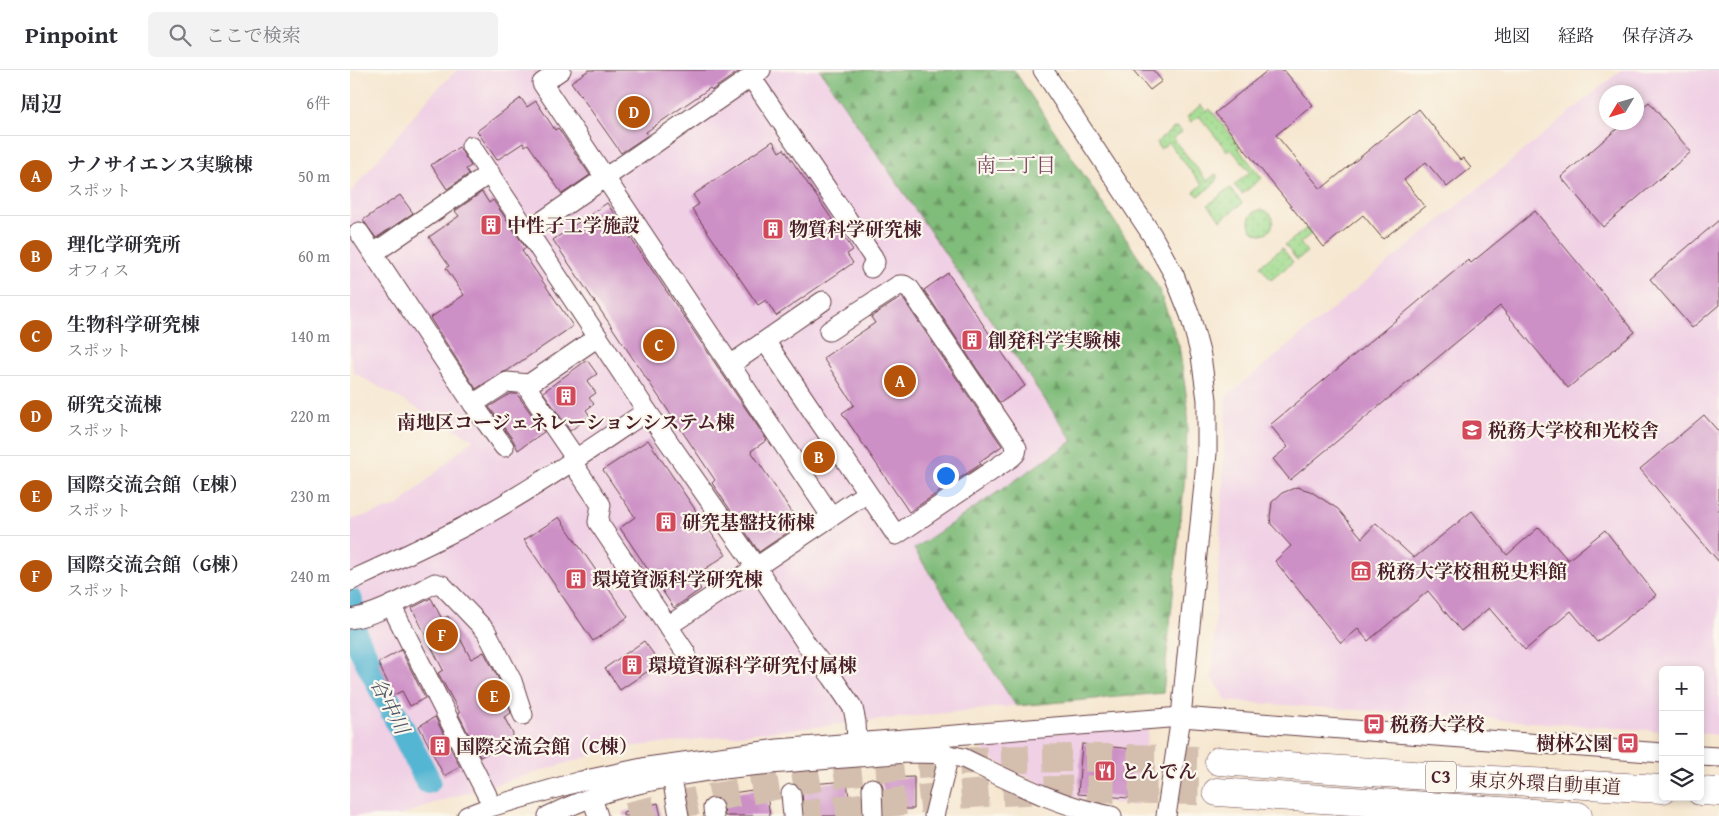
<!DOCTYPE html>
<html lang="ja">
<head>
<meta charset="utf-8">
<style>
  body { margin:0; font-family:"Gentium Book Plus","Noto Serif JP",serif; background:#f2f2f3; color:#2b2b33 }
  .controls { position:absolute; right:15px; bottom:15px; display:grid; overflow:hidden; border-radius:8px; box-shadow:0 2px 8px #0003 }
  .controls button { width:45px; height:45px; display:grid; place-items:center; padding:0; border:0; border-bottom:1px solid #e1e1e2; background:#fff; color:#2b2b33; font:25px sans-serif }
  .compass { position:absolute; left:1249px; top:15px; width:45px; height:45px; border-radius:50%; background:#fff; box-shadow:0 2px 8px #0003; rotate:232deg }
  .you { position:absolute; left:595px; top:405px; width:18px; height:18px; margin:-12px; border:4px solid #fff; border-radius:50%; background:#1a73e8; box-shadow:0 0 0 8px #1a73e833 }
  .badge { display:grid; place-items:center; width:32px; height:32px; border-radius:50%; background:#b45309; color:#fff; font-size:16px; font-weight:700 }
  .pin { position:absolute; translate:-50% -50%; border:2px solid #fff; box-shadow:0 1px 5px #0006 }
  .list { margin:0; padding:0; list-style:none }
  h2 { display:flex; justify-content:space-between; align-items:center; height:65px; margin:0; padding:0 20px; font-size:21px }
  h2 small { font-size:16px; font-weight:400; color:#7c7c81 }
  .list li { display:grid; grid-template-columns:32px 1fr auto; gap:15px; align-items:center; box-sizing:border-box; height:80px; padding:0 20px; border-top:1px solid #e1e1e2 }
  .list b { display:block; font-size:19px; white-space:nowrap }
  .list p { margin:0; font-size:16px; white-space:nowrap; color:#7c7c81 }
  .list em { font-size:16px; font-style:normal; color:#7c7c81 }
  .icon { flex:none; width:28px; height:28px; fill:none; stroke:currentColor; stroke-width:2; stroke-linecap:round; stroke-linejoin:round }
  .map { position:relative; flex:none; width:1369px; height:746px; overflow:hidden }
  header { display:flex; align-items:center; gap:30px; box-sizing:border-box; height:70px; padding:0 25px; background:#fff; border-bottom:1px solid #e1e1e2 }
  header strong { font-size:24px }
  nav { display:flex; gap:28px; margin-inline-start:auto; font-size:18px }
  .search { width:350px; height:45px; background:#f2f2f3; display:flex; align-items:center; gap:12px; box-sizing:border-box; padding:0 18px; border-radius:8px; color:#7c7c81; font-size:19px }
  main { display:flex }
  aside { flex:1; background:#fff }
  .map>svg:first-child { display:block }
  .built { fill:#f0d0e5; fill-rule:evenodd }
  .grass { fill:url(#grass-dots); stroke:#767e5d }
  .forest { fill:url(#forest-firs); stroke:#656e52 }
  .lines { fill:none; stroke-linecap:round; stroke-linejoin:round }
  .river { stroke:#54b6d3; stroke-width:26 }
  .building { fill:#cd90c6 }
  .highway-tunnel { stroke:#d4bfaf; stroke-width:28; stroke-dasharray:28 14; stroke-linecap:butt }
  .minor-casing { stroke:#643d44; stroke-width:21 }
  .highway-casing { stroke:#643d44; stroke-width:29 }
  .minor { stroke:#fff; stroke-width:19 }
  .highway { stroke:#fff; stroke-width:28 }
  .labels { text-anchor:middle; stroke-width:4.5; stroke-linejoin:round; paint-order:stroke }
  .shield { fill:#fbf7ec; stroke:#7f6065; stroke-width:1 }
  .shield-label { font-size:18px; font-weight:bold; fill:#4a1f2b }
  .poi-label { font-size:19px; font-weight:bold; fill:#4a1f2b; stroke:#fbf7ec; text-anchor:start }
  .street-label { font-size:19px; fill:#4a1f2b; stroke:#fbf7ec }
  .neighbourhood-label { font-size:20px; fill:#784761; stroke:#fbf7ec }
  .water-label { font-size:20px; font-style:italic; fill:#4e5466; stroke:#fbf7ec }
</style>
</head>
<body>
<header>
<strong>Pinpoint</strong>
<div class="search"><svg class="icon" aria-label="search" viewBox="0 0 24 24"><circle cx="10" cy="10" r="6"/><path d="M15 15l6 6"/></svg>ここで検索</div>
<nav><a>地図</a><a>経路</a><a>保存済み</a></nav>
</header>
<main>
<aside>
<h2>周辺<small>6件</small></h2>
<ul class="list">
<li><span class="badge">A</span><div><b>ナノサイエンス実験棟</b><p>スポット</p></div><em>50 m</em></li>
<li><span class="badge">B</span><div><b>理化学研究所</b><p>オフィス</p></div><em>60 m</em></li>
<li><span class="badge">C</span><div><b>生物科学研究棟</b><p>スポット</p></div><em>140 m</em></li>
<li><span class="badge">D</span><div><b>研究交流棟</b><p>スポット</p></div><em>220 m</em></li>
<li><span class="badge">E</span><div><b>国際交流会館（E棟）</b><p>スポット</p></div><em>230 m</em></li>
<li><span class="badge">F</span><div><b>国際交流会館（G棟）</b><p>スポット</p></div><em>240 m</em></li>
</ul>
</aside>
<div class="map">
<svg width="1369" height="746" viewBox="0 0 1369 746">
  <defs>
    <pattern id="grass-dots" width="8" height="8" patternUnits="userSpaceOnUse" patternTransform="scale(1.25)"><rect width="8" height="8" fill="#a1dc8f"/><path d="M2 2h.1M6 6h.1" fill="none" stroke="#8cbc7c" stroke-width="1.8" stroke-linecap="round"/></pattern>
    <pattern id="forest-firs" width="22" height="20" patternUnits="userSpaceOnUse" patternTransform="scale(1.25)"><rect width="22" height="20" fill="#80bc7a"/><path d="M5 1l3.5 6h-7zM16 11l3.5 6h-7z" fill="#6b9864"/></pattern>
  </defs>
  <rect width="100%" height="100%" fill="#fbf7ec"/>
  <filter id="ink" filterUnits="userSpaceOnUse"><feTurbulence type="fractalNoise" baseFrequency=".02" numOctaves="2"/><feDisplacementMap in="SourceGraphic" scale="10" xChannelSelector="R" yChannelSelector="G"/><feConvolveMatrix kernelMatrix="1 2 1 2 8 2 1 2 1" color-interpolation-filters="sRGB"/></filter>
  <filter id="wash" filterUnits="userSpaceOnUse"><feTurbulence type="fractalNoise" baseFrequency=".0096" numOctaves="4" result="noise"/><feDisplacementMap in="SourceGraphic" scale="20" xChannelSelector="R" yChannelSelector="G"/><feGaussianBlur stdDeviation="1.12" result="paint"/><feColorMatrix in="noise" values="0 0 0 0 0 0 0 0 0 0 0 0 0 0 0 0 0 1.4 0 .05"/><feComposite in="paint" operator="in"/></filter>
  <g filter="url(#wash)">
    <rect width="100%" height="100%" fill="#f6e7d0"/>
    <!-- built -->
    <g class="built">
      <polygon points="107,0 664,0 808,217 829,276 838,337 835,406 813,623 642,638 267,678 87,732 49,746 0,746 0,450 48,436 123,369 4,303 0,284 0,123 81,25"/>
      <path d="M1271 0H1369V665L1350 663V600H1313V661L877 631 862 609 874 392 876 327ZM1256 22H1286V52H1256Z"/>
      <polygon points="799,656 786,736 717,727 632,684 641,668"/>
    </g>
    <!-- grass -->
    <g class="grass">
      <polygon points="851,35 856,42 860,39 890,77 888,78 912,108 892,124 884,115 900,102 881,79 878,82 849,46 841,52 837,47"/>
      <polygon points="828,57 832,62 823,68 857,111 866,104 867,106 866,112 849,126 844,122 852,115 819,73 810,79 808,76 807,72 809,70 824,58"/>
      <polygon points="880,118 892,133 871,150 858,135"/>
      <circle cx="911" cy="152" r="12"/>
      <polygon points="957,158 961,164 950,173 957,182 947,190 935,175"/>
      <polygon points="932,178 943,192 921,210 910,196"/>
    </g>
    <!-- forest -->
    <polygon class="forest" points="470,0 664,0 808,217 829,276 838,337 835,406 813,623 666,636 564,479 723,371"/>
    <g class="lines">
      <!-- river -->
      <polyline class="river" points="0,531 5,566 78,711"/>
    </g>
    <g id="blocks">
      <!-- building -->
      <g class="building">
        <polygon points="239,0 391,0 362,20 360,18 296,62 298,65 271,83 221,12"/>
        <polygon points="783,0 803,0 812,11 800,20"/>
        <polygon points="918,0 934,0 963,35 926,65 971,119 1069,39 1110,90 1113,88 1121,98 1097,117 1076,92 1054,110 1075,136 1033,169 1013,145 974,177 865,43"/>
        <polygon points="171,28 177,37 186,31 205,60 208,58 240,105 212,124 178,74 175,76 173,73 147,90 127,61"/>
        <polygon points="1299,32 1341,82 1253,157 1211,107 1275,52 1286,52 1286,43"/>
        <polygon points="423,71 429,82 434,79 503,180 497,184 503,193 426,246 416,230 408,235 342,139 349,134 343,125"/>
        <polygon points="109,77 121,96 116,99 119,104 97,119 81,95"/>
        <polygon points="132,122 139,133 143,130 176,178 172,181 223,256 157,301 151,303 126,319 80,248 114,225 96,198 99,196 79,167 109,146 105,141"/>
        <polygon points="50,125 63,143 26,168 13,150"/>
        <polygon points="257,133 417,370 401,381 450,454 409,482 362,413 365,410 203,170"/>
        <polygon points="1185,141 1285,262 1218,318 1150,236 940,410 923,389 938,377 920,355 1118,190 1121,193"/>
        <polygon points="1369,150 1369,235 1342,258 1300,209"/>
        <polygon points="598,203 675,316 650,333 574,220"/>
        <polygon points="552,227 652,376 629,392 631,394 559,442 492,343 504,335 473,288 525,253 521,247"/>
        <polygon points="237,290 247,304 237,311 246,323 239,328 244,334 236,340 240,346 220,361 193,322"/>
        <polygon points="160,324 167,324 194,362 168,380 163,370 139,337"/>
        <polygon points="1354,345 1369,362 1369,492 1290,399"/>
        <polygon points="298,370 376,485 343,507 351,519 324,538 270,458 285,447 253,400"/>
        <polygon points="947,417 960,421 988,439 1012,468 1026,453 1064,488 1122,441 1157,485 1189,457 1218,490 1255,460 1306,525 1247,572 1221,541 1175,580 1139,538 1111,561 1078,521 1018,571 1008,559 991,573 925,491 941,476 921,454 920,447 922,432 932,423"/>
        <polygon points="209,447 278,547 243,571 174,470"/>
        <polygon points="81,528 92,549 98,546 121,589 134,582 152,615 161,643 154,647 163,664 162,671 130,687 108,643 110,643 88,603 93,600 62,538"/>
        <polygon points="294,571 310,593 270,620 255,598"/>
        <polygon points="51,580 75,628 60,636 52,621 44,625 28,593"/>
        <polygon points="85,647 110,697 94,706 69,656"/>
        <polygon points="732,674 783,679 779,728 728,724"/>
        <polygon points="564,707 564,739 534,739 533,718 530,708"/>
        <polygon points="497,711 501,746 454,746 452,723 449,715"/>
        <polygon points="416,718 420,746 375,746 374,736 369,725"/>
        <polygon points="308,733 311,746 273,746 273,742"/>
      </g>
    </g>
  </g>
  <g filter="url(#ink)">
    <use href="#blocks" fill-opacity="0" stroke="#643d44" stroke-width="1"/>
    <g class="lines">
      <!-- highway-tunnel -->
      <g class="highway-tunnel">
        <path d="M278 746C328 734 379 724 430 715 454 710 477 705 501 702 623 687 746 685 869 691"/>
        <path d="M444 746C499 739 554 730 609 725 695 718 781 718 867 722"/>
      </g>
      <!-- minor casing -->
      <g class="minor-casing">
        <g id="minor">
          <polyline points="211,0 192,13 481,446"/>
          <polyline points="693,0 802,165 824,205 840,245 851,286 857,330 857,383 831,647 816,746"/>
          <polyline points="401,7 523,187 525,192 521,198"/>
          <polyline points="121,76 297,341 406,497 459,578 482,607 503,638 506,652 507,672"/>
          <polyline points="178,161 411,0"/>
          <polyline points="9,162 123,334"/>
          <polyline points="24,183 140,103"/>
          <polyline points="415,271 546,465 662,387 666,383 667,378 560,219 554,215 549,215 479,261"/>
          <polyline points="380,295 473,231"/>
          <polyline points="154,377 123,334 157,312 179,314"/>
          <polyline points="226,389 180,322 179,314 248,267"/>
          <polyline points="222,392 251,435 248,452 336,583"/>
          <path d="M0 511C44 491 88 471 130 448 188 416 242 378 297 341"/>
          <polyline points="41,535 137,725"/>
          <path d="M0 549C30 544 58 527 85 513L92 515 136 561 162 611 173 645"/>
          <polyline points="318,556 517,423"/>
          <polyline points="1350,686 1369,687"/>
          <polyline points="522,718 523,746"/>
          <polyline points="324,719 329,746"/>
          <polyline points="441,724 443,746"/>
          <polyline points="242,728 248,746"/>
          <polyline points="363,738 364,746"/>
          <polyline points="117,746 140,737 231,711 297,697 428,679 831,647 1313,683"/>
          <path d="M198 746C217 737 238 728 258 722 353 694 458 692 556 683 576 683 594 683 613 688 661 711 709 737 762 746"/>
          <polyline points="584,746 596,697 597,684"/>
        </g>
      </g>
      <!-- highway casing -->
      <g class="highway-casing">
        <g id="highway">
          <polyline points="869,691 1104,708 1313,719"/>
          <polyline points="1350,721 1369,722"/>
          <polyline points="867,722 1228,746"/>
        </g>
      </g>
      <!-- minor -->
      <use href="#minor" class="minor"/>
      <!-- highway -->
      <use href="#highway" class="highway"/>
    </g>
  </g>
  <!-- icons -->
  <defs>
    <g id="building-square" transform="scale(1.125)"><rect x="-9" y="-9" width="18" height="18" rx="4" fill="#d1495b" stroke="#fbf7ec"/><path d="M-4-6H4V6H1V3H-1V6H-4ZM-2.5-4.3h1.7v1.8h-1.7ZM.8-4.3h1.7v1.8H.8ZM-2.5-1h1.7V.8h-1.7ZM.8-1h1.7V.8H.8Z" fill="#fff"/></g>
    <g id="university-square" transform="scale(1.125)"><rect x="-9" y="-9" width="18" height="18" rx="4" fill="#d1495b" stroke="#fbf7ec"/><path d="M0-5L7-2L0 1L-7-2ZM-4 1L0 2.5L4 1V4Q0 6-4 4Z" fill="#fff"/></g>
    <g id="museum-square" transform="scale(1.125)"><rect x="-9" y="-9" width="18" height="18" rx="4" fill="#d1495b" stroke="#fbf7ec"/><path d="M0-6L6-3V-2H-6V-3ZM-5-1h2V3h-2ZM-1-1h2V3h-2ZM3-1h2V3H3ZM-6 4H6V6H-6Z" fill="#fff"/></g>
    <g id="bus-square" transform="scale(1.125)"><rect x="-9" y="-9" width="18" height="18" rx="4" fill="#d1495b" stroke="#fbf7ec"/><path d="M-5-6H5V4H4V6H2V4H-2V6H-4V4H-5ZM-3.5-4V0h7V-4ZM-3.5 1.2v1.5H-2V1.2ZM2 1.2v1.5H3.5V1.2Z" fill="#fff"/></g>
    <g id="restaurant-square" transform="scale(1.125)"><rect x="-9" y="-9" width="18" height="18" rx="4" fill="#d1495b" stroke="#fbf7ec"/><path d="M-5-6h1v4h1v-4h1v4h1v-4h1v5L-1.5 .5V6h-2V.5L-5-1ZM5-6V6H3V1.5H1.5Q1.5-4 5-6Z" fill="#fff"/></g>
  </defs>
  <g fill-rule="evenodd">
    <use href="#building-square" x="141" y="155"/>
    <use href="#building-square" x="423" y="159"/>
    <use href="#building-square" x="622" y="270"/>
    <use href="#building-square" x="216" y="326"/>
    <use href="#university-square" x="1122" y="360"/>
    <use href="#building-square" x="316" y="452"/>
    <use href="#museum-square" x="1011" y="501"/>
    <use href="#building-square" x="226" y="509"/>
    <use href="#building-square" x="282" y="595"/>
    <use href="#bus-square" x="1024" y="654"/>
    <use href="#bus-square" x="1278" y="673"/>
    <use href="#building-square" x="90" y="676"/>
    <use href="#restaurant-square" x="755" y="701"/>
  </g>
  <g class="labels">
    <!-- shield labels -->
    <rect class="shield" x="1076" y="691.5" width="30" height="31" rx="4"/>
    <g class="shield-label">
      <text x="1091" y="713">C3</text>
    </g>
    <!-- poi labels -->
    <g class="poi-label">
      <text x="157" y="162">中性子工学施設</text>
      <text x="439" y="166">物質科学研究棟</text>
      <text x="638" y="277">創発科学実験棟</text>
      <text x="216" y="359" text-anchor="middle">南地区コージェネレーションシステム棟</text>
      <text x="1138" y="367">税務大学校和光校舎</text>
      <text x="332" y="459">研究基盤技術棟</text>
      <text x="1027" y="508">税務大学校租税史料館</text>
      <text x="242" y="516">環境資源科学研究棟</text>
      <text x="298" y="602">環境資源科学研究付属棟</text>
      <text x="1040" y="661">税務大学校</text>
      <text x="1262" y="680" text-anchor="end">樹林公園</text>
      <text x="106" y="683">国際交流会館（C棟）</text>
      <text x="771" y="708">とんでん</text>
    </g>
    <!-- street labels -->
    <g class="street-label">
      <text transform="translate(1195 713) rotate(3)" y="7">東京外環自動車道</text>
    </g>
    <!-- neighbourhood labels -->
    <g class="neighbourhood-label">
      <text x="666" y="102">南二丁目</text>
    </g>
    <!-- water labels -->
    <g class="water-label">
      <text transform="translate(40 636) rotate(63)" y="7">谷中川</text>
    </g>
  </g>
</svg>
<div class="controls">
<button>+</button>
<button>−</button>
<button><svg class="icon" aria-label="layers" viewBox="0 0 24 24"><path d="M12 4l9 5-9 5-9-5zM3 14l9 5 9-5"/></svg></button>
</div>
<svg class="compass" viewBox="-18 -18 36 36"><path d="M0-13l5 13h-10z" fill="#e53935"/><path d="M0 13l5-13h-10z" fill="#7c7c81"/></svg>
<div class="you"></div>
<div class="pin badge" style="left:550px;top:311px">A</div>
<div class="pin badge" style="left:469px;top:387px">B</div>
<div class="pin badge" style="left:309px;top:275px">C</div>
<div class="pin badge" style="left:284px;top:42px">D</div>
<div class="pin badge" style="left:144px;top:626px">E</div>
<div class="pin badge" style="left:92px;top:565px">F</div>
</div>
</main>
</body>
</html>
